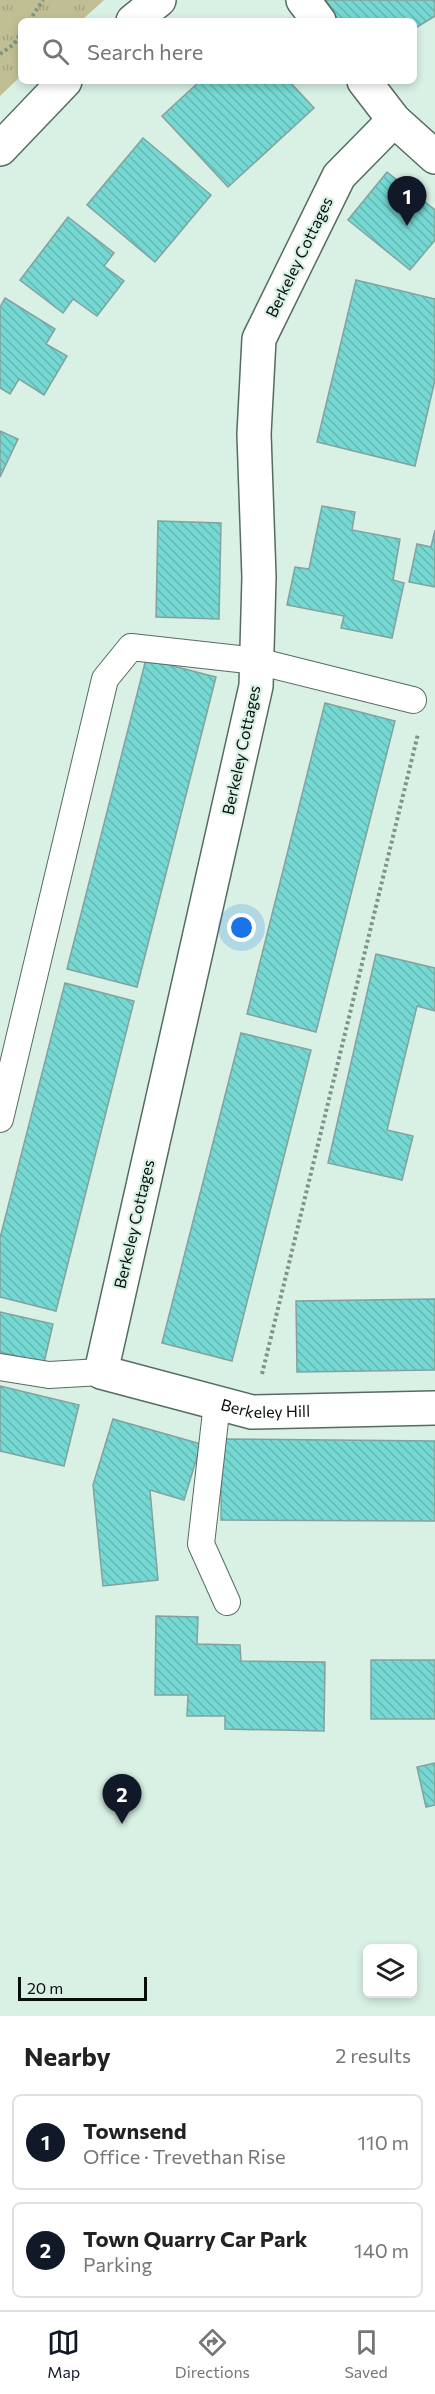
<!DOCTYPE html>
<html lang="en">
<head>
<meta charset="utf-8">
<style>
  body { margin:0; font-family:Commissioner,sans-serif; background:#f6f6f6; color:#222 }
  .controls { position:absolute; right:18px; bottom:18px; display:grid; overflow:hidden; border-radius:9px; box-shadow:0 3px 9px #0003 }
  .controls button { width:54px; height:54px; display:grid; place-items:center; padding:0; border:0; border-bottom:2px solid #e0e0e0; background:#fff; color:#222; font:30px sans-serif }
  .scale { position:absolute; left:18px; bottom:15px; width:129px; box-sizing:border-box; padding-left:6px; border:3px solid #070f0b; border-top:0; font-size:16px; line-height:21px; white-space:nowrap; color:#070f0b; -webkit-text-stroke:4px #d8f1e4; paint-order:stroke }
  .you { position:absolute; left:242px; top:928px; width:21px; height:21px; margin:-15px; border:4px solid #fff; border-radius:50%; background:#1a73e8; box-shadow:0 0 0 9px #1a73e833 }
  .badge { display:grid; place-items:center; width:39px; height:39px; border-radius:50%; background:#111827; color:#fff; font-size:20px; font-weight:700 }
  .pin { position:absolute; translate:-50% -50px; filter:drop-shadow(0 2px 3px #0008) }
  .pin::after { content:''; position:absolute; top:32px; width:21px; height:18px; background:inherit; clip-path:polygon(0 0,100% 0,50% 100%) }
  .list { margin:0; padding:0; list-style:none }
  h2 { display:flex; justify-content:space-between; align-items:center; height:78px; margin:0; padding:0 24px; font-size:26px }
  h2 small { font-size:20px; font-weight:400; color:#767676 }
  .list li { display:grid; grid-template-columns:39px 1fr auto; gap:18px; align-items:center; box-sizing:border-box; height:96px; margin:0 12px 12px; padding:0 12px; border:2px solid #e0e0e0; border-radius:9px }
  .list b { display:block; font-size:22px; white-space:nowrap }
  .list p { margin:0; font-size:20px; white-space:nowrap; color:#767676 }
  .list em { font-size:20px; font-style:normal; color:#767676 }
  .icon { flex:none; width:33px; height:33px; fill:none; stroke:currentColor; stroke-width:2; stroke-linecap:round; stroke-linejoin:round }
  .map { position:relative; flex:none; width:435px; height:2016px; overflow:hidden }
  .search { position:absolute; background:#fff; box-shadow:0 3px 9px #0003; left:18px; right:18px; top:18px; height:66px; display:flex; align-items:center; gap:15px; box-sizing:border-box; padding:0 21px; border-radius:9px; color:#767676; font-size:22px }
  .sheet { height:294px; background:#fff }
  nav { display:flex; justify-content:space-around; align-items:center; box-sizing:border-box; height:84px; border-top:2px solid #e0e0e0; background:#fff; font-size:16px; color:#767676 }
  nav a { display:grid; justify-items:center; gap:3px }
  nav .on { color:#111827 }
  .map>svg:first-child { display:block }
  .grass { fill:url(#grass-tufts) }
  .building { fill:url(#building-back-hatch); stroke:#85a19f; stroke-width:1.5 }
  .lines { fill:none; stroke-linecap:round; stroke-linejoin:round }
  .service-casing { stroke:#566c61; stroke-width:28 }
  .minor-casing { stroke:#566c61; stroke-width:36 }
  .tertiary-casing { stroke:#566c61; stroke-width:36 }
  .path { stroke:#809289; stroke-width:4; stroke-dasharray:3 3; stroke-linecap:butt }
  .service { stroke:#fff; stroke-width:26 }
  .minor { stroke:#fff; stroke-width:33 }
  .tertiary { stroke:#fff; stroke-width:33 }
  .labels { text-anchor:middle; stroke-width:4.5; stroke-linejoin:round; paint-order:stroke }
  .street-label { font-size:16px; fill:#070f0b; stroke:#d8f1e4 }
</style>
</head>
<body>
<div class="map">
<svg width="435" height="2016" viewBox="0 0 435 2016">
  <defs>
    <pattern id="grass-tufts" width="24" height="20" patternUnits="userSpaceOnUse" patternTransform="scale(1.5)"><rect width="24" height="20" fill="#c0bf94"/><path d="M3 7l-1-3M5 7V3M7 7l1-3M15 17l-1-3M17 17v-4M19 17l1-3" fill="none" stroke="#a4a37e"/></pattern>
    <pattern id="building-back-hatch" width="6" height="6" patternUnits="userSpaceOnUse" patternTransform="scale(1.5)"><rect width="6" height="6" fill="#75d8d2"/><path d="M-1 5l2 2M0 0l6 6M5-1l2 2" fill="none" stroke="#64b8b3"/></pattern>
  </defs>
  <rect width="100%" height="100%" fill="#d8f1e4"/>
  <!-- grass -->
  <polygon class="grass" points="0,0 104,0 81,21 21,21 21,76 0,96"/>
  <!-- building -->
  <g class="building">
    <polygon points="326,0 435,0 435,16 414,29 414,21 339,21"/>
    <polygon points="200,81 289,81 314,108 228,187 162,116"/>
    <polygon points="143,138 211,195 155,262 87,205"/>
    <polygon points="387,172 435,210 435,240 410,270 348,220"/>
    <polygon points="68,217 114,253 104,266 124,281 97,316 73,299 63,313 20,280"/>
    <polygon points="356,280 435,299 435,380 415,466 317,442"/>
    <polygon points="5,298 55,329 46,344 67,356 44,395 19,379 10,394 0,388 0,307"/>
    <polygon points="0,431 18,439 0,477"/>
    <polygon points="322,506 355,512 352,530 400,539 393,580 404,583 392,638 341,628 344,616 287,605 295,567 309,569"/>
    <polygon points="158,521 221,523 219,619 156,617"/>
    <polygon points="435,530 435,587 409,582 417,544 431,547"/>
    <polygon points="146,659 216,677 137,987 67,969"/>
    <polygon points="325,703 395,721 316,1032 247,1014"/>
    <polygon points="376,954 435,968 435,1011 417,1006 387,1130 413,1136 402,1180 328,1163"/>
    <polygon points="65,983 134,1001 56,1311 0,1297 0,1238"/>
    <polygon points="241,1033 311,1050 232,1361 162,1343"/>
    <polygon points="435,1299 435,1370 297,1372 296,1301"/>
    <polygon points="0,1312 53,1324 44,1363 0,1352"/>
    <polygon points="0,1386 79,1405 64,1466 0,1451"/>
    <polygon points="113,1419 201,1444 184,1500 150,1490 158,1580 103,1586 93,1485"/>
    <polygon points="222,1439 435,1441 435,1521 221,1520"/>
    <polygon points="156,1616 198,1617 197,1644 240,1645 241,1661 325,1662 324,1731 225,1729 225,1716 187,1716 188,1695 155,1695"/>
    <rect x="371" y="1660" width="64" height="59"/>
    <polygon points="435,1763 435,1805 426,1807 417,1767"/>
  </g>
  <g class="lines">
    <!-- service casing -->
    <g class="service-casing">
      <g id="service">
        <polyline points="0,1119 105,679 131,647 257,661 413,700"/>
        <polyline points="0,1367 49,1375 101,1372"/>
        <polyline points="217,1403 201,1544 227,1602"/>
      </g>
    </g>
    <!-- minor casing -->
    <g class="minor-casing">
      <g id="minor">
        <polyline points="303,0 319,21"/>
        <polyline points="364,81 394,120 435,157"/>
        <path id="s1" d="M394 120 339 176 259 339 254 434 259 577 256 686 101 1372 252 1412 435 1408"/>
      </g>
    </g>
    <!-- tertiary casing -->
    <g class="tertiary-casing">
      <g id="tertiary">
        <polyline points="133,21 159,0"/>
        <polyline points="0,149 65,81"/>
      </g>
    </g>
    <!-- path -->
    <g class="path">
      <polyline points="29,21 43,0"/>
      <polyline points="0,54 14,44 21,33"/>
      <polyline points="262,1374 418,734"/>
    </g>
    <!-- service -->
    <use href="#service" class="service"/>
    <!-- minor -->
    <use href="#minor" class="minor"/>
    <!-- tertiary -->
    <use href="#tertiary" class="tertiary"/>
  </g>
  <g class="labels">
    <!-- street labels -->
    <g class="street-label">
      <text transform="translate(299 257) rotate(-64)" y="6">Berkeley Cottages</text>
      <text transform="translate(241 750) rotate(-78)" y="6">Berkeley Cottages</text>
      <text transform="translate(134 1224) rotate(-77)" y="6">Berkeley Cottages</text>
      <text dy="6" stroke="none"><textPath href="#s1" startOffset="1480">Berkeley Hill</textPath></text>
    </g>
  </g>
</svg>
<div class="controls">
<button><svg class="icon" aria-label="layers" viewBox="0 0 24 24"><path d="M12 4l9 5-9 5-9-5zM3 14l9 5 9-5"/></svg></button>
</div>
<div class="scale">20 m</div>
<div class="you"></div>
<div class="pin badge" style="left:407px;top:226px">1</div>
<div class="pin badge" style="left:122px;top:1824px">2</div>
<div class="search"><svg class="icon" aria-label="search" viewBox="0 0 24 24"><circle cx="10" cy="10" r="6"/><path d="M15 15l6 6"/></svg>Search here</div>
</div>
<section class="sheet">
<h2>Nearby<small>2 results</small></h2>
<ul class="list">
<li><span class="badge">1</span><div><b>Townsend</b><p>Office · Trevethan Rise</p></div><em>110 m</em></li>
<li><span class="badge">2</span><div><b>Town Quarry Car Park</b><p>Parking</p></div><em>140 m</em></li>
</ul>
</section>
<nav>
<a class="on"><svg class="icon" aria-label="map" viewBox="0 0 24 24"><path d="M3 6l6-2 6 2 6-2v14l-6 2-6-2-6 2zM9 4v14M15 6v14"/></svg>Map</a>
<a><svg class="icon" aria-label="directions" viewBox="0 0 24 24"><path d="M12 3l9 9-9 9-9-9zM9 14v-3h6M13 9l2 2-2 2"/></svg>Directions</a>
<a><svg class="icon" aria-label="saved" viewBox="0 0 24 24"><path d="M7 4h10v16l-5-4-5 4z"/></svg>Saved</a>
</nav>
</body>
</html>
